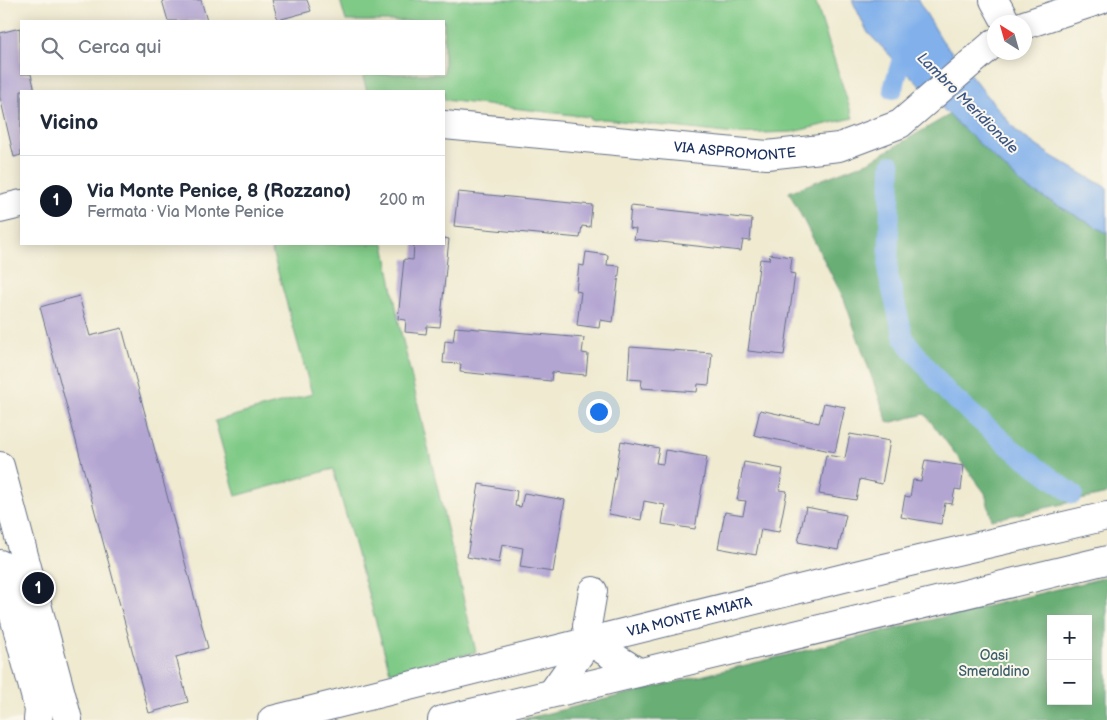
<!DOCTYPE html>
<html lang="it">
<head>
<meta charset="utf-8">
<style>
  body { margin:0; font-family:"Balsamiq Sans",sans-serif; background:#f2f2f3; color:#1f2937 }
  .controls { position:absolute; right:15px; bottom:15px; display:grid; overflow:hidden; border-radius:0px; box-shadow:0 2px 12px #0003 }
  .controls button { width:45px; height:45px; display:grid; place-items:center; padding:0; border:0; border-bottom:1px solid #e0e1e3; background:#fff; color:#1f2937; font:25px sans-serif }
  .compass { position:absolute; left:987px; top:15px; width:45px; height:45px; border-radius:50%; background:#fff; box-shadow:0 2px 12px #0003; rotate:323deg }
  .you { position:absolute; left:598px; top:411px; width:18px; height:18px; margin:-12px; border:4px solid #fff; border-radius:50%; background:#1a73e8; box-shadow:0 0 0 8px #1a73e833 }
  .badge { display:grid; place-items:center; width:32px; height:32px; border-radius:50%; background:#111827; color:#fff; font-size:16px; font-weight:700 }
  .pin { position:absolute; translate:-50% -50%; border:2px solid #fff; box-shadow:0 1px 5px #0006 }
  .list { margin:0; padding:0; list-style:none }
  h2 { display:flex; justify-content:space-between; align-items:center; height:65px; margin:0; padding:0 20px; font-size:21px }
  h2 small { font-size:16px; font-weight:400; color:#747a83 }
  .list li { display:grid; grid-template-columns:32px 1fr auto; gap:15px; align-items:center; box-sizing:border-box; height:90px; padding:0 20px; border-top:1px solid #e0e1e3 }
  .list b { display:block; font-size:19px; white-space:nowrap }
  .list p { margin:0; font-size:16px; white-space:nowrap; color:#747a83 }
  .list em { font-size:16px; font-style:normal; color:#747a83 }
  .icon { flex:none; width:28px; height:28px; fill:none; stroke:currentColor; stroke-width:2; stroke-linecap:round; stroke-linejoin:round }
  .map { position:relative; flex:none; width:1107px; height:720px; overflow:hidden }
  .search { position:absolute; background:#fff; box-shadow:0 2px 12px #0003; left:20px; top:20px; width:425px; height:55px; display:flex; align-items:center; gap:12px; box-sizing:border-box; padding:0 18px; border-radius:0px; color:#747a83; font-size:19px }
  .panel { position:absolute; background:#fff; box-shadow:0 2px 12px #0003; left:20px; top:90px; width:425px; height:155px; border-radius:0px }
  .map>svg:first-child { display:block }
  .green { fill:#80ca87; stroke:#4e7c72 }
  .forest { fill:#68ae74; stroke:#426e69; fill-rule:evenodd }
  .water { fill:#81b0eb; stroke:#4e70a4 }
  .lines { fill:none; stroke-linecap:round; stroke-linejoin:round }
  .canal { stroke:#81b0eb; stroke-width:20 }
  .building { fill:#b3a5d2 }
  .minor-casing { stroke:#657086; stroke-width:30 }
  .major-casing { stroke:#657086; stroke-width:30 }
  .minor { stroke:#fff; stroke-width:28 }
  .major { stroke:#fff; stroke-width:28 }
  .labels { text-anchor:middle; stroke-width:4; stroke-linejoin:round; paint-order:stroke }
  .street-label { font-size:14px; fill:#1b2f5e; stroke:#fbf7ec }
  .park-label { font-size:14px; fill:#395e6a; stroke:#fbf7ec }
  .water-label { font-size:15px; font-style:italic; fill:#3a5688; stroke:#fbf7ec }
</style>
</head>
<body>
<div class="map">
<svg width="1107" height="720" viewBox="0 0 1107 720">
  <rect width="100%" height="100%" fill="#fbf7ec"/>
  <filter id="ink" filterUnits="userSpaceOnUse"><feTurbulence type="fractalNoise" baseFrequency=".02" numOctaves="2"/><feDisplacementMap in="SourceGraphic" scale="10" xChannelSelector="R" yChannelSelector="G"/><feConvolveMatrix kernelMatrix="1 2 1 2 8 2 1 2 1" color-interpolation-filters="sRGB"/></filter>
  <filter id="wash" filterUnits="userSpaceOnUse"><feTurbulence type="fractalNoise" baseFrequency=".0096" numOctaves="4" result="noise"/><feDisplacementMap in="SourceGraphic" scale="20" xChannelSelector="R" yChannelSelector="G"/><feGaussianBlur stdDeviation="1.12" result="paint"/><feColorMatrix in="noise" values="0 0 0 0 0 0 0 0 0 0 0 0 0 0 0 0 0 1.4 0 .05"/><feComposite in="paint" operator="in"/></filter>
  <g filter="url(#wash)">
    <rect width="100%" height="100%" fill="#efead0"/>
    <!-- green -->
    <g class="green">
      <polygon points="340,0 815,0 853,118 792,132 734,134 604,119 590,120 590,117 444,100 444,91 367,91 362,74 444,74 444,21 346,21"/>
      <polygon points="270,244 384,244 400,328 476,652 390,672 333,469 236,496 215,421 312,394"/>
    </g>
    <!-- forest -->
    <g class="forest">
      <polygon points="949,115 1025,187 1107,233 1107,494 992,520 985,493 925,414 888,423 844,299 789,192 870,161"/>
      <path d="M1107 577V720H520ZM1051 619H1088V701H1051Z"/>
    </g>
    <!-- water -->
    <polygon class="water" points="852,0 918,0 942,40 1017,132 1053,157 1107,188 1107,233 1025,187 949,115 868,33"/>
    <g class="lines">
      <!-- canal -->
      <g class="canal">
        <polyline points="893,89 907,42"/>
        <polyline points="891,165 888,274 904,339 948,393 1011,448 1073,494"/>
      </g>
    </g>
    <g id="blocks">
      <!-- building -->
      <g class="building">
        <polygon points="162,0 201,0 207,21 168,21"/>
        <polygon points="272,0 307,0 311,11 278,20"/>
        <polygon points="20,28 21,74 31,74 35,91 21,91 21,155 14,157 0,97 0,33"/>
        <polygon points="458,192 592,205 590,227 582,226 580,238 454,226"/>
        <polygon points="631,206 752,219 750,241 743,240 741,251 634,239 636,229 629,228"/>
        <polygon points="444,238 449,239 440,327 427,326 426,334 405,332 406,320 398,319 404,259 413,260 414,244 444,244"/>
        <polygon points="586,252 608,255 607,265 620,266 613,322 600,320 599,328 577,325 581,292 576,291 579,265 584,266"/>
        <polygon points="770,254 792,257 790,273 795,274 784,355 748,351 760,259 769,260"/>
        <polygon points="79,296 90,336 122,328 208,648 176,657 188,702 149,713 40,307"/>
        <polygon points="455,327 584,338 582,353 588,354 586,375 552,372 551,381 460,372 461,364 443,363 445,341 453,342"/>
        <polygon points="630,347 712,353 709,385 698,384 697,392 641,388 642,380 628,379"/>
        <polygon points="824,403 845,407 835,452 754,435 760,410 819,423"/>
        <polygon points="850,434 890,441 882,484 860,479 856,500 819,494 826,455 845,458"/>
        <polygon points="621,441 659,448 656,463 663,464 665,450 707,457 695,529 662,524 665,505 644,501 641,520 609,514"/>
        <polygon points="925,460 964,466 961,490 955,489 952,504 945,503 941,524 901,517 905,496 910,497 913,480 921,481"/>
        <polygon points="744,462 783,469 779,490 787,491 779,532 761,529 756,555 718,548 725,512 743,515 746,501 737,500"/>
        <polygon points="479,484 517,491 515,506 521,507 524,493 565,500 553,572 520,567 523,548 502,544 499,563 467,557"/>
        <polygon points="806,507 846,515 838,550 798,542"/>
      </g>
    </g>
  </g>
  <g filter="url(#ink)">
    <use href="#blocks" fill-opacity="0" stroke="#657086" stroke-width="1"/>
    <g class="lines">
      <!-- minor casing -->
      <g class="minor-casing">
        <g id="minor">
          <polyline points="994,0 1006,22"/>
          <polyline points="1024,25 1100,0"/>
          <path id="s1" d="M444 125 767 155 839 147 900 124 994 43"/>
          <polyline points="0,209 21,204"/>
          <polyline points="0,466 68,720"/>
          <polyline points="0,564 39,710 38,720"/>
          <polyline points="589,641 638,672"/>
          <polyline points="552,693 589,641 587,626 593,591"/>
        </g>
      </g>
      <!-- major casing -->
      <g class="major-casing">
        <g id="major">
          <path id="s2" d="M272 720 884 568 1107 516"/>
          <polyline points="442,720 1107,560"/>
        </g>
      </g>
      <!-- minor -->
      <use href="#minor" class="minor"/>
      <!-- major -->
      <use href="#major" class="major"/>
    </g>
  </g>
  <g class="labels">
    <!-- street labels -->
    <g class="street-label">
      <text dy="5" stroke="none"><textPath href="#s1" startOffset="292">VIA ASPROMONTE</textPath></text>
      <text dy="5" stroke="none"><textPath href="#s2" startOffset="430">VIA MONTE AMIATA</textPath></text>
    </g>
    <!-- park labels -->
    <g class="park-label">
      <text x="994" y="660">Oasi<tspan x="994" dy="16">Smeraldino</tspan></text>
    </g>
    <!-- water labels -->
    <g class="water-label">
      <text transform="translate(968 103) rotate(45)" y="5">Lambro Meridionale</text>
    </g>
  </g>
</svg>
<div class="controls">
<button>+</button>
<button>−</button>
</div>
<svg class="compass" viewBox="-18 -18 36 36"><path d="M0-13l5 13h-10z" fill="#e53935"/><path d="M0 13l5-13h-10z" fill="#747a83"/></svg>
<div class="you"></div>
<div class="pin badge" style="left:38px;top:588px">1</div>
<div class="search"><svg class="icon" aria-label="search" viewBox="0 0 24 24"><circle cx="10" cy="10" r="6"/><path d="M15 15l6 6"/></svg>Cerca qui</div>
<section class="panel">
<h2>Vicino<small></small></h2>
<ul class="list">
<li><span class="badge">1</span><div><b>Via Monte Penice, 8 (Rozzano)</b><p>Fermata · Via Monte Penice</p></div><em>200 m</em></li>
</ul>
</section>
</div>
</body>
</html>
